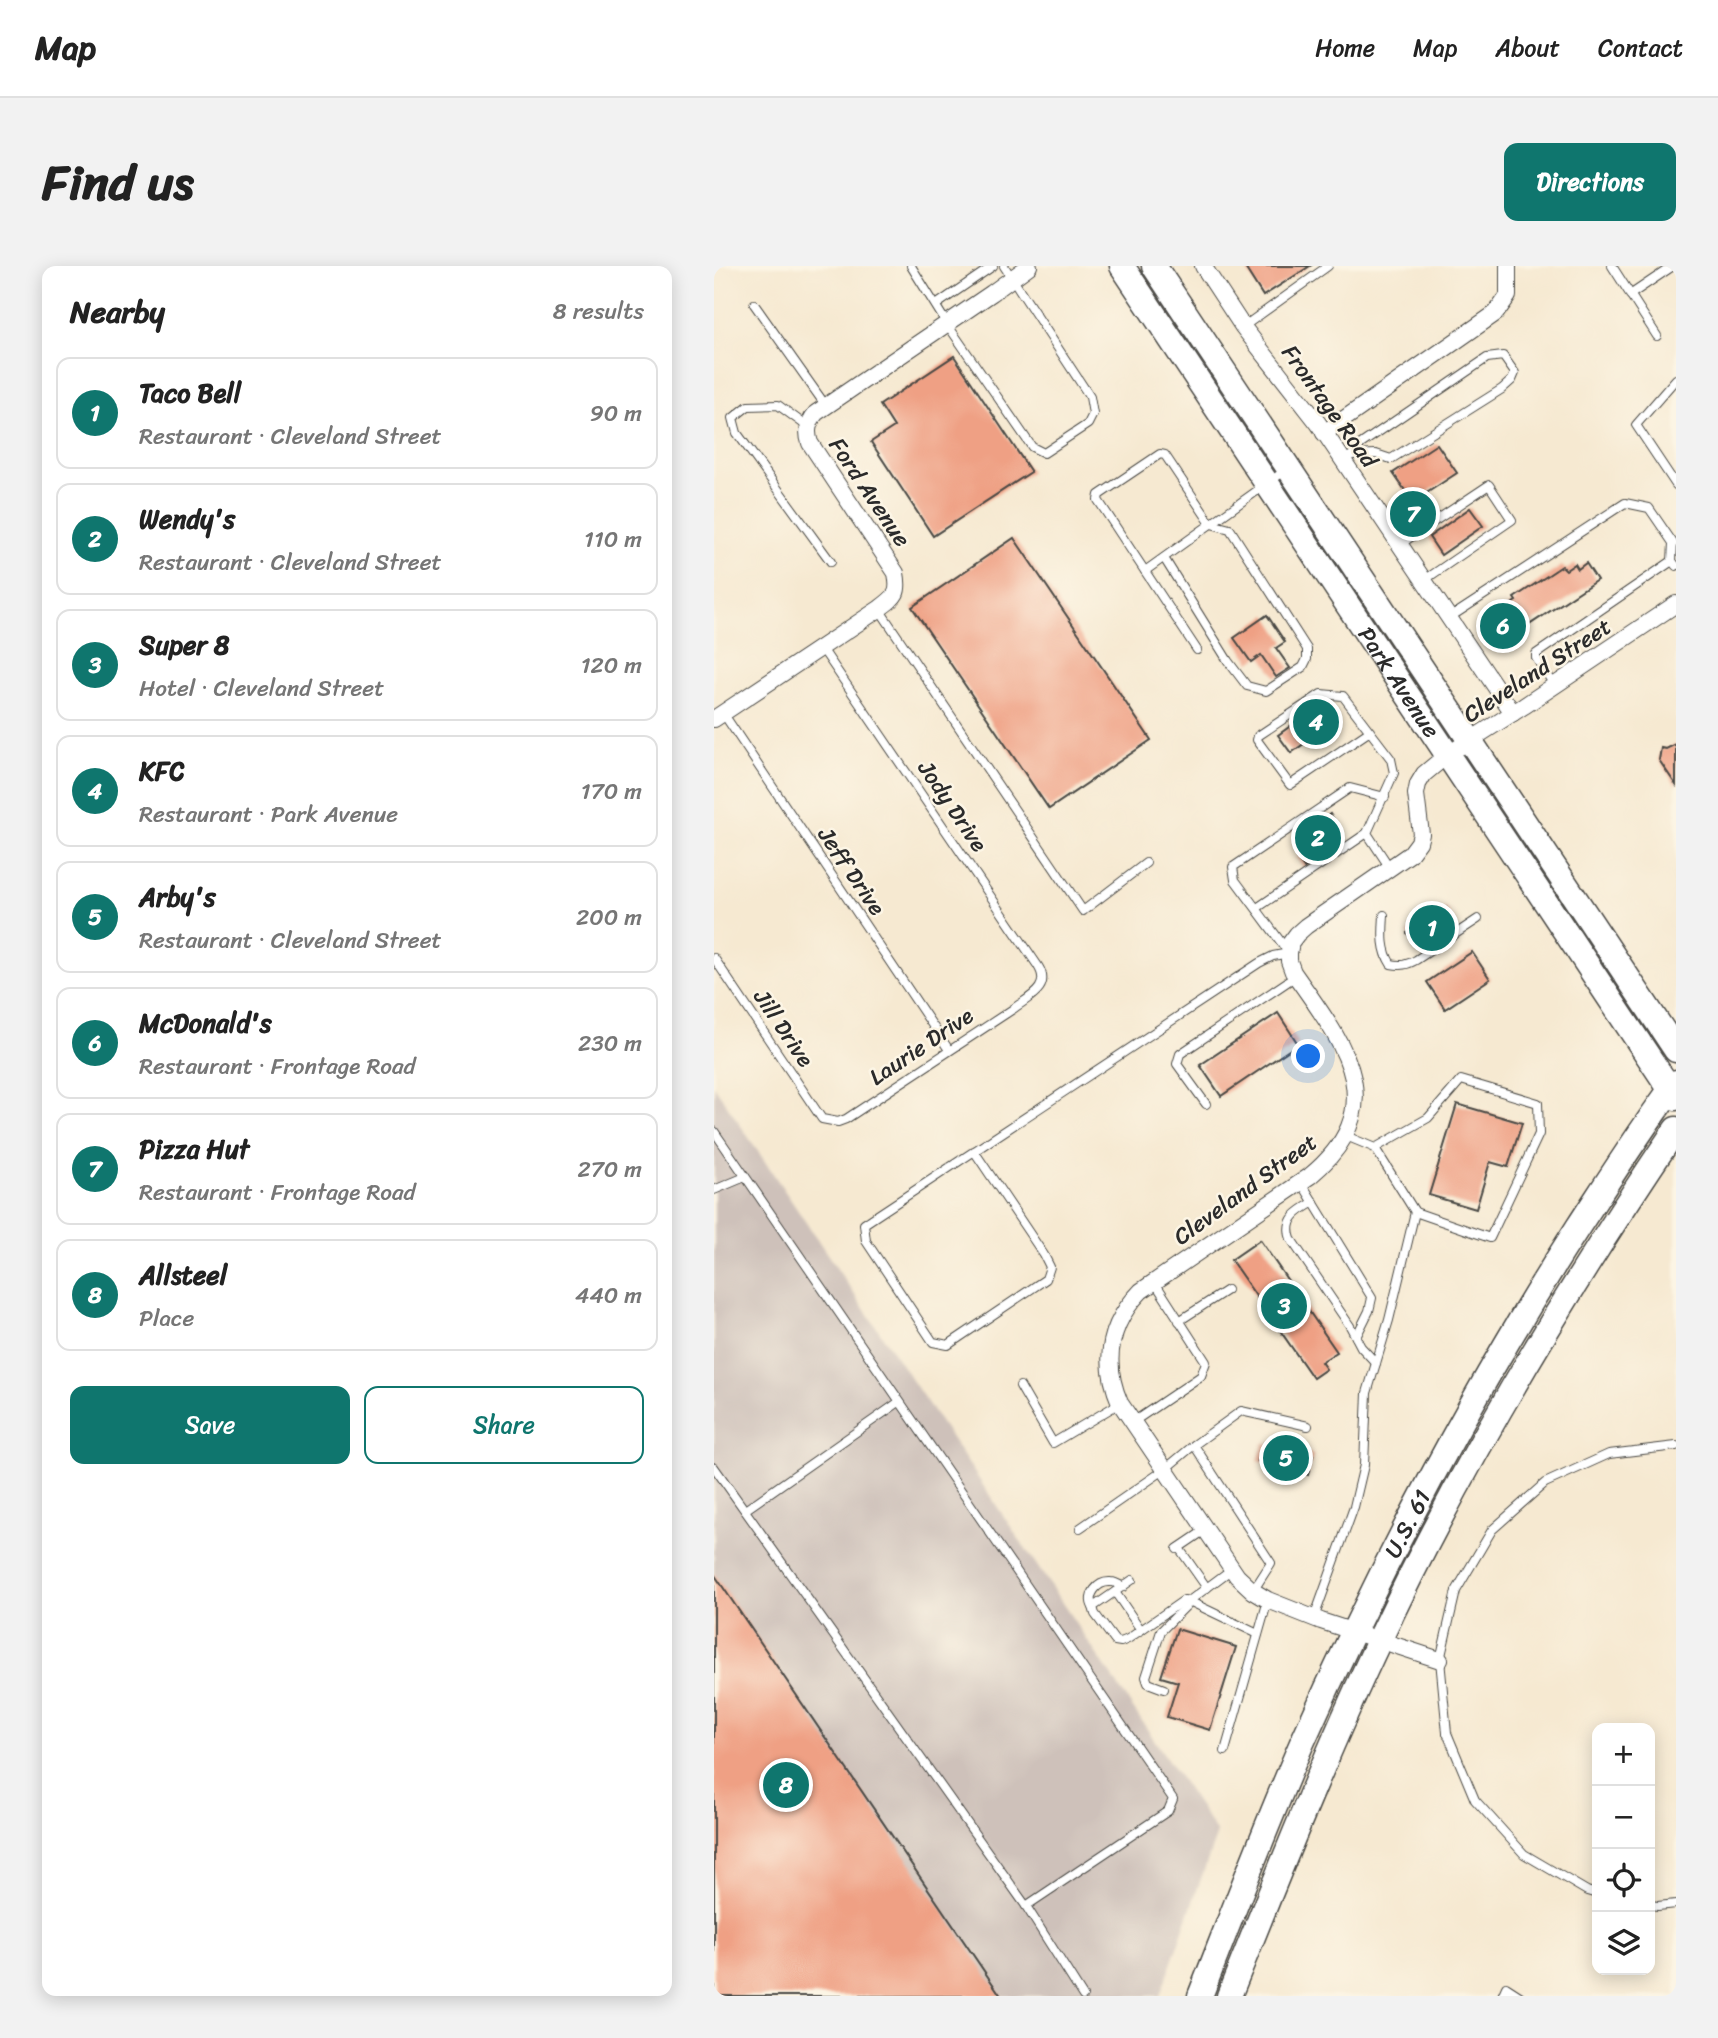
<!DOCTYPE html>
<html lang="en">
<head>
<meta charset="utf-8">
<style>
  body { margin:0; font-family:Sriracha,sans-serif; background:#f2f2f2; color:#222 }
  .controls { position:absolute; right:21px; bottom:21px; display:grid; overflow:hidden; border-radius:14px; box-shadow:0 4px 18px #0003 }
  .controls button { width:63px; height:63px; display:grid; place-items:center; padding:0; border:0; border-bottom:2px solid #e0e0e0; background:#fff; color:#222; font:35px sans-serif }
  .you { position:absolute; left:595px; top:791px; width:24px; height:24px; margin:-18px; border:5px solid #fff; border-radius:50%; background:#1a73e8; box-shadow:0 0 0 10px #1a73e833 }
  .badge { display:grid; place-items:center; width:46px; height:46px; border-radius:50%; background:#0f766e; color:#fff; font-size:23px; font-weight:700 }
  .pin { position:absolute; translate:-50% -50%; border:4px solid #fff; box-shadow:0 2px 7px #0006 }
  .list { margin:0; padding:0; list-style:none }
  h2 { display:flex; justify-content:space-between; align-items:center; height:91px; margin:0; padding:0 28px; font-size:30px }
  h2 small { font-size:23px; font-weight:400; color:#767676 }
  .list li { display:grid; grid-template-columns:46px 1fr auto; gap:21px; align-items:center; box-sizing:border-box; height:112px; margin:0 14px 14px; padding:0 14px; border:2px solid #e0e0e0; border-radius:14px }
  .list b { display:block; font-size:26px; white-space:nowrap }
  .list p { margin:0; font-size:23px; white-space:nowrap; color:#767676 }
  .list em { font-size:23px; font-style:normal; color:#767676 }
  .actions { display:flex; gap:14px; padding:21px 28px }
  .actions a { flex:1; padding:16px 0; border:2px solid #0f766e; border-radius:14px; text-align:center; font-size:24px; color:#0f766e }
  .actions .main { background:#0f766e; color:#fff }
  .icon { flex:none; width:38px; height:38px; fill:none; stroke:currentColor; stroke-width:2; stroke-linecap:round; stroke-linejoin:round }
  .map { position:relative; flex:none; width:962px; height:1730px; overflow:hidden; border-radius:14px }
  header { display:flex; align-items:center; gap:42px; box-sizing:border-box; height:98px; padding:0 35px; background:#fff; border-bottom:2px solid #e0e0e0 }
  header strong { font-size:33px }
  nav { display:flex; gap:38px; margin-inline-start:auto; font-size:24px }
  .intro { display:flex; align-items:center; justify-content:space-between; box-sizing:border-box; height:168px; padding:0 42px }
  h1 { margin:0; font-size:49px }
  .button { padding:18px 32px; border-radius:14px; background:#0f766e; color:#fff; font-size:24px; font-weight:700 }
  main { display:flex; gap:42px; padding:0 42px }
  aside { flex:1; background:#fff; border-radius:14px; box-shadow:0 4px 18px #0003 }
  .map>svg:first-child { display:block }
  .industrial { fill:#cec1ba }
  .building { fill:#efa084 }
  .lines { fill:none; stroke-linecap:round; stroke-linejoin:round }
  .service-casing { stroke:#494844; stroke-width:10 }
  .minor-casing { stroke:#494844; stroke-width:18 }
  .primary-casing { stroke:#494844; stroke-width:27 }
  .trunk-casing { stroke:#494844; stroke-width:27 }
  .service { stroke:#fff; stroke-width:8 }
  .minor { stroke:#fff; stroke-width:16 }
  .primary { stroke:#fff; stroke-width:24 }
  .trunk { stroke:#fff; stroke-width:24 }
  .labels { text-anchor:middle; stroke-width:5; stroke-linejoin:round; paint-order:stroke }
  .street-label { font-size:23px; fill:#2b2b2b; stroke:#fcf5e5 }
</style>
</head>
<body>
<header>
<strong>Map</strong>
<nav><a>Home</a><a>Map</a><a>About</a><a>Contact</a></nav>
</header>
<div class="intro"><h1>Find us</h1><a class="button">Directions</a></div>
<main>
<aside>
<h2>Nearby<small>8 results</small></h2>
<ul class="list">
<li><span class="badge">1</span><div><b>Taco Bell</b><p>Restaurant · Cleveland Street</p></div><em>90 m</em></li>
<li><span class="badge">2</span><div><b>Wendy's</b><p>Restaurant · Cleveland Street</p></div><em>110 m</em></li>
<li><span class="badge">3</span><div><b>Super 8</b><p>Hotel · Cleveland Street</p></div><em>120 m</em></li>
<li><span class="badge">4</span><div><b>KFC</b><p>Restaurant · Park Avenue</p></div><em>170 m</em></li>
<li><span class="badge">5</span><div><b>Arby's</b><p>Restaurant · Cleveland Street</p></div><em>200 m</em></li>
<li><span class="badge">6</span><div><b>McDonald's</b><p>Restaurant · Frontage Road</p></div><em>230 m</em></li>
<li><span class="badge">7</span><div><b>Pizza Hut</b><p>Restaurant · Frontage Road</p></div><em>270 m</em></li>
<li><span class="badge">8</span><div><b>Allsteel</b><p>Place</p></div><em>440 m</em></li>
</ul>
<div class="actions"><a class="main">Save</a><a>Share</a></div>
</aside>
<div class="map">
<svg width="962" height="1730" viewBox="0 0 962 1730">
  <rect width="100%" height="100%" fill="#fcf5e5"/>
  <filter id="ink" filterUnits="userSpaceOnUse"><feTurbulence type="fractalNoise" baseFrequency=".0143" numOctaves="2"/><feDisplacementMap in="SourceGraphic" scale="14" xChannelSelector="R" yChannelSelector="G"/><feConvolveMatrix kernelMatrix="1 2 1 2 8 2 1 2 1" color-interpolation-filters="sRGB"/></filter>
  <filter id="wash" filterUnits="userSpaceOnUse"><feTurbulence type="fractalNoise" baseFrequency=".00686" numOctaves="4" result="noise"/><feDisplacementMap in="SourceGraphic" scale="28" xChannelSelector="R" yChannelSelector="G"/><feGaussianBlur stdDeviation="1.57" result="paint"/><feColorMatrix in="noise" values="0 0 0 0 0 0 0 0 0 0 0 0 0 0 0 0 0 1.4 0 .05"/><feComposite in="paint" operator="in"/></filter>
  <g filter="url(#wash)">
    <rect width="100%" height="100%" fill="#f6e9d1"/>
    <!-- industrial -->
    <polygon class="industrial" points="0,820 503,1567 446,1730 0,1730"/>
    <g id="blocks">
      <!-- building -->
      <g class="building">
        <polygon points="530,0 596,0 549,30"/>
        <polygon points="240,90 317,206 219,270 157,176 180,161 166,139"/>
        <polygon points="723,178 743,207 699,236 679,207"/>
        <polygon points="756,242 769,260 727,289 715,271"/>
        <polygon points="300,272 437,474 335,543 198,341"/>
        <polygon points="872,297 883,314 791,375 776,352 802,335 800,332 848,300 852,304 861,298 864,303"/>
        <polygon points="553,349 571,376 562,382 576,402 562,411 547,389 537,396 520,372"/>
        <polygon points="603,441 616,459 577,487 564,469"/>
        <polygon points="962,478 962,519 945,494 947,482 952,483"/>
        <polygon points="616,548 629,566 619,573 623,579 590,602 583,592 588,589 579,576"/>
        <polygon points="732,642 742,658 716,675 712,672 701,679 693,667"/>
        <polygon points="758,686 776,713 731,743 713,716"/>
        <polygon points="564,747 584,778 507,830 486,799"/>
        <polygon points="743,838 808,857 794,901 776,896 762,943 715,929"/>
        <polygon points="546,974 623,1086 607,1096 612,1103 599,1112 517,994"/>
        <polygon points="560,1174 599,1189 594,1209 585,1206 583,1210 570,1207 570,1209 557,1206 559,1199 544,1195 550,1177 558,1179"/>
        <polygon points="0,1308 287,1730 0,1730"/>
        <polygon points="463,1363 522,1381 496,1464 453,1451 464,1416 447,1411"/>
      </g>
    </g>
  </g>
  <g filter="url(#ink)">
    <use href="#blocks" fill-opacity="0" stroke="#494844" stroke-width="2"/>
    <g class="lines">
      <!-- service casing -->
      <g class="service-casing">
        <g id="service">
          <polyline points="197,0 233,58 318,181 330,187 374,158 379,148 376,131 290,0"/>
          <polyline points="898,0 943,70"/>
          <polyline points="916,29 959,0"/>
          <polyline points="40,38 112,140"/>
          <polyline points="222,39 279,0"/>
          <polyline points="529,61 614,0"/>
          <polyline points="962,113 922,159 962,219"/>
          <polyline points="94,161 64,139 34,140 19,152 23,167 117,296"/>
          <polyline points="629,195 638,189 647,178 773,92 789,90 801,107 798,114 788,123 677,193 662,188 638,189"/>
          <polyline points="685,279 775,219 798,254 709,315"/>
          <polyline points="450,292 514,395 533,420 552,425 589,401 593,393 593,383 516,263 497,258 451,189 446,188 385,229 384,234 483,384"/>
          <polyline points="431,305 572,204"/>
          <polyline points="165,343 369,645 432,597"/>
          <polyline points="735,352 911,237 935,242 959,277 958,295 962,300"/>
          <polyline points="841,420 822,392 822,388 958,295"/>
          <polyline points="9,447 235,784"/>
          <polyline points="656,465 576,519 543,474 544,470 607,428 629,430 677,493 680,507 653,567 676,602"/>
          <polyline points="543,642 653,567"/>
          <path d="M670 649C669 666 667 683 677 698 687 700 693 699 702 694L764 653"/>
          <path d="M0 692 108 853 124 856 132 853 299 743C315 731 338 722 324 700L107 381"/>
          <polyline points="492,838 463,798 466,788 582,710"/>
          <polyline points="0,865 459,1533 454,1545 312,1640 369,1730"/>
          <polyline points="632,870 661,882 701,946 776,972 825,868 824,837 747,814 714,852 661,882"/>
          <polyline points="260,885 330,989 336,1001 332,1013 234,1079 219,1076 152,975 150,958 545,697 559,690 575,687 521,614 519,601 636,522 671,531"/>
          <polyline points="587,916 658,1032 655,1045 642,1071"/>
          <polyline points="0,924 31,911"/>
          <path d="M600 936C584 945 570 953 577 973L636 1060 647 1081 662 1097"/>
          <polyline points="465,1055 513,1024"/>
          <polyline points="306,1120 339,1177 406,1137"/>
          <polyline points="419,1156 487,1110 492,1096 440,1015"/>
          <polyline points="480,1179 557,1297 539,1325"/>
          <polyline points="0,1201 312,1640"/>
          <polyline points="31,1244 185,1136"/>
          <polyline points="366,1262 450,1204 480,1179 527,1145 594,1160"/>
          <polyline points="465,1282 493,1322"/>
          <polyline points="463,1283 491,1264"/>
          <polyline points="418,1314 379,1341 381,1348 401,1375 407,1376 414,1373 470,1334 475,1335 518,1303"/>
          <polyline points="401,1326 427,1364"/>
          <path d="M379 1341C372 1330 383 1315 397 1316 400 1316 406 1319 409 1321"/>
          <polyline points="600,1352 640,1241 650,1199 653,1127 675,1054 701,946"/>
          <polyline points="450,1423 434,1417 432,1411 447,1365 473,1339 475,1335 544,1368"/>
          <polyline points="511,1485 554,1334"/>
          <polyline points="883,1628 873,1625 810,1588 761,1534 733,1467 726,1394 742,1325 778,1264 831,1217 895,1188 962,1180"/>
          <polyline points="936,1639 944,1640 962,1638"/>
          <polyline points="788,1730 792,1721 806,1730"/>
        </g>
      </g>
      <!-- minor casing -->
      <g class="minor-casing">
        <g id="minor">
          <polyline points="489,0 529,61 604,157 799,447"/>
          <polyline points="610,167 782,47 794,30 794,0"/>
          <path d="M0 453 165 343C182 330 186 328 182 307L96 177C92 165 94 156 102 147L278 27 315 0"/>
          <path d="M726 1394 607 1355 554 1334 539 1325 523 1310 406 1137C388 1095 395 1058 427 1025L596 910C681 839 628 776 579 706L575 695V687L577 676 583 668 592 660 696 588 705 576 707 568 702 528 704 518 710 508 733 489 810 440 962 338"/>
        </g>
      </g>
      <!-- primary casing -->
      <g class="primary-casing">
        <g id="primary">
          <path id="s1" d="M408 0 962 832"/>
          <polyline points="440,0 962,784"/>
        </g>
      </g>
      <!-- trunk casing -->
      <g class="trunk-casing">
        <g id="trunk">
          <path id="s2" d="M486 1730C519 1646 551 1562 587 1479 667 1300 758 1126 864 961 896 912 927 863 962 816"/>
          <path d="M515 1730C563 1611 610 1491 665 1375 749 1196 851 1027 962 863"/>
        </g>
      </g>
      <!-- service -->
      <use href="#service" class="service"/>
      <!-- minor -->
      <use href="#minor" class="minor"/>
      <!-- primary -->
      <use href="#primary" class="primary"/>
      <!-- trunk -->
      <use href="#trunk" class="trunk"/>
    </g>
  </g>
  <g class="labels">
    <!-- street labels -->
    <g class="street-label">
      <text transform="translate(616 140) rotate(54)" y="8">Frontage Road</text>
      <text transform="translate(156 226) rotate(56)" y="8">Ford Avenue</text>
      <text transform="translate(823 404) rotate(-33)" y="8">Cleveland Street</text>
      <text dy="8" stroke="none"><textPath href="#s1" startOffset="500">Park Avenue</textPath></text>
      <text transform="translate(239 540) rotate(56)" y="8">Jody Drive</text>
      <text transform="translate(138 605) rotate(56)" y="8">Jeff Drive</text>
      <text transform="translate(70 762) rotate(56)" y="8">Jill Drive</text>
      <text transform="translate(207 780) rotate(-34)" y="8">Laurie Drive</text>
      <text transform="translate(531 923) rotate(-36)" y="8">Cleveland Street</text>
      <text dy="8" stroke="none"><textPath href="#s2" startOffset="516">U.S. 61</textPath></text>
    </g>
  </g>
</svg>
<div class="controls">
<button>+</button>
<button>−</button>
<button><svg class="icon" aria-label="locate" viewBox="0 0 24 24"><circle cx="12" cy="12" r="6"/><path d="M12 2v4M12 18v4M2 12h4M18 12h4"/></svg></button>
<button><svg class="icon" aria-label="layers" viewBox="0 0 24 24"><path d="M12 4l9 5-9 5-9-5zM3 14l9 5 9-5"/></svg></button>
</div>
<div class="you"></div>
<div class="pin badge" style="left:718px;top:662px">1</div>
<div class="pin badge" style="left:604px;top:572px">2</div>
<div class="pin badge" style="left:570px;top:1040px">3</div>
<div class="pin badge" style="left:602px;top:456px">4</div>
<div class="pin badge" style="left:572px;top:1192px">5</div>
<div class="pin badge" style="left:789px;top:360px">6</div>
<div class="pin badge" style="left:699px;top:248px">7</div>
<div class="pin badge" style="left:72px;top:1519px">8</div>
</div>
</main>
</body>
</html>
